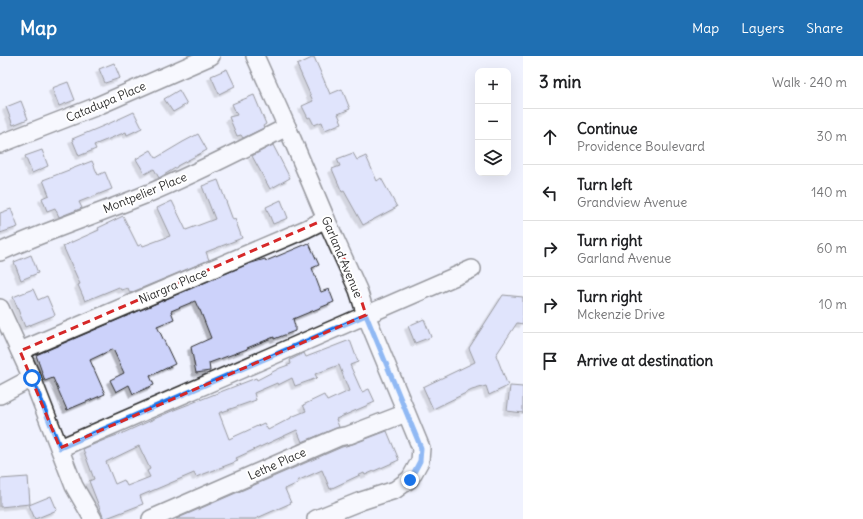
<!DOCTYPE html>
<html lang="en">
<head>
<meta charset="utf-8">
<style>
  body { margin:0; font-family:Delius,sans-serif; background:#f6f6f6; color:#202124 }
  .controls { position:absolute; right:12px; top:12px; display:grid; overflow:hidden; border-radius:8px; box-shadow:0 4px 16px #0002 }
  .controls button { width:36px; height:36px; display:grid; place-items:center; padding:0; border:0; border-bottom:1px solid #e0e0e0; background:#fff; color:#202124; font:20px sans-serif }
  .stop { position:absolute; width:12px; height:12px; margin:-9px; border:3px solid #1a73e8; border-radius:50%; background:#fff }
  .stop.end { background:#1a73e8; border-color:#fff; box-shadow:0 1px 4px #0008 }
  .list { margin:0; padding:0; list-style:none }
  h2 { display:flex; justify-content:space-between; align-items:center; height:52px; margin:0; padding:0 16px; font-size:17px }
  h2 small { font-size:13px; font-weight:400; color:#757577 }
  .list li { display:grid; grid-template-columns:26px 1fr auto; gap:12px; align-items:center; box-sizing:border-box; height:56px; padding:0 16px; border-top:1px solid #e0e0e0 }
  .list b { display:block; font-size:15px; white-space:nowrap }
  .list p { margin:0; font-size:13px; white-space:nowrap; color:#757577 }
  .list em { font-size:13px; font-style:normal; color:#757577 }
  .icon { flex:none; width:22px; height:22px; fill:none; stroke:currentColor; stroke-width:2; stroke-linecap:round; stroke-linejoin:round }
  .map { position:relative; flex:none; width:523px; height:463px; overflow:hidden }
  header { display:flex; align-items:center; gap:24px; box-sizing:border-box; height:56px; padding:0 20px; background:#1f6fb2; color:#fff }
  header strong { font-size:19px }
  nav { display:flex; gap:22px; margin-inline-start:auto; font-size:14px }
  main { display:flex }
  aside { flex:1; background:#fff }
  .map>svg:first-child { display:block }
  .building { fill:#ccd2fa; stroke:#2b2b2b; fill-rule:evenodd; filter:url(#shadow) }
  .lines { fill:none; stroke-linecap:round; stroke-linejoin:round }
  .minor-casing { stroke:#2b2b2b; stroke-width:20 }
  .minor { stroke:#fff; stroke-width:17 }
  .route { stroke:#1a73e8; stroke-width:5 }
  .marked { fill:none; stroke:#d62828; stroke-width:3; stroke-dasharray:8 5; stroke-linejoin:round }
  .labels { text-anchor:middle; stroke-width:4; stroke-linejoin:round; paint-order:stroke }
  .street-label { font-size:12px; fill:#2b2b2b; stroke:#fff }
</style>
</head>
<body>
<header>
<strong>Map</strong>
<nav><a>Map</a><a>Layers</a><a>Share</a></nav>
</header>
<main>
<div class="map">
<svg width="523" height="463" viewBox="0 0 523 463">
  <defs>
    <filter id="shadow"><feDropShadow dx="-3.5" dy="3.5" stdDeviation="0" flood-color="#0004"/></filter>
  </defs>
  <rect width="100%" height="100%" fill="#f0f2fe"/>
  <filter id="ink" filterUnits="userSpaceOnUse"><feTurbulence type="fractalNoise" baseFrequency=".025" numOctaves="2"/><feDisplacementMap in="SourceGraphic" scale="8" xChannelSelector="R" yChannelSelector="G"/><feConvolveMatrix kernelMatrix="1 2 1 2 8 2 1 2 1" color-interpolation-filters="sRGB"/></filter>
  <g filter="url(#ink)">
    <!-- building -->
    <g class="building">
      <polygon points="314,1 330,38 342,33 350,53 338,58 342,67 325,74 322,66 314,69 310,61 308,62 302,50 313,45 297,9"/>
      <polygon points="114,7 120,22 105,27 99,13"/>
      <polygon points="227,13 235,30 219,38 211,20"/>
      <polygon points="68,26 75,44 59,50 52,32"/>
      <polygon points="179,34 187,48 173,56 164,43"/>
      <polygon points="254,39 266,68 263,70 264,72 243,82 241,79 237,80 229,61 237,59 232,48"/>
      <polygon points="21,45 28,63 13,69 6,51"/>
      <polygon points="134,56 142,72 127,79 126,76 94,89 96,93 79,100 72,83 108,68"/>
      <polygon points="198,78 207,94 177,110 177,111 159,122 154,113 145,118 136,103 151,94 156,102 183,86"/>
      <polygon points="273,89 290,122 270,133 252,100"/>
      <polygon points="42,94 48,110 32,117 25,100"/>
      <polygon points="353,97 357,104 366,100 377,125 381,122 397,151 363,169 344,135 342,136 332,113 340,110 337,103"/>
      <polygon points="92,105 98,119 105,116 112,133 79,146 82,152 59,161 55,152 47,155 42,142 49,139 43,124"/>
      <polygon points="218,124 233,164 235,163 242,182 206,196 209,204 130,237 128,232 121,234 119,231 85,245 78,229 80,228 63,190 99,174 98,172 123,160 138,190 142,188 143,190 170,180 157,152 172,145 186,174 215,163 202,130"/>
      <polygon points="281,144 288,162 273,168 266,151"/>
      <polygon points="11,153 18,171 0,177 0,157"/>
      <polygon points="309,187 319,209 312,212 321,236 329,233 334,246 293,263 295,270 295,275 274,283 274,281 247,292 247,293 209,307 210,315 196,317 191,291 211,282 200,254 199,254 195,245 171,255 174,263 157,270 175,308 150,320 154,329 133,338 129,329 116,336 110,324 124,317 113,293 90,304 105,338 67,354 53,322 45,325 36,299 248,208 265,203 266,205"/>
      <polygon points="31,199 38,217 21,224 14,206"/>
      <polygon points="33,233 38,244 47,240 55,259 25,271 13,241"/>
      <polygon points="503,239 523,241 523,268 517,267 496,299 508,330 489,339 486,330 472,334 433,353 423,331 475,306 469,292"/>
      <polygon points="424,263 431,281 415,287 408,270"/>
      <path d="M350 284 358 306 350 309 362 336 369 333 375 346 336 363 339 371 302 386 297 374 236 402 238 405 196 421 194 417 140 440 143 448 104 463 89 425 94 423 83 393 109 382 123 377 174 354 256 322 257 324 280 312 291 308 290 304 304 297 306 301ZM339 309 349 335 327 345 324 339 303 349 306 355 291 361V362L268 374 264 367 229 383 219 357 256 344 254 337 277 327 278 329 292 322 295 330 317 322 315 318ZM139 390 150 413 147 415 150 421 127 430 124 424 115 428 106 406Z"/>
      <polygon points="510,330 523,331 523,357 507,355"/>
      <polygon points="387,375 399,404 365,419 364,417 330,433 322,414 297,425 298,427 285,433 291,447 255,463 176,463 342,391 353,388"/>
      <polygon points="28,421 30,448 0,451 0,423"/>
      <polygon points="51,440 57,454 35,463 29,449"/>
    </g>
    <g class="lines">
      <!-- minor casing -->
      <g class="minor-casing">
        <g id="minor">
          <polyline points="255,0 287,71 326,163 358,234 366,259 421,392 420,405 410,423 395,434 361,445 316,463"/>
          <polyline points="0,88 95,51 211,0"/>
          <path d="M0 196C48 174 98 158 147 138 195 118 241 94 287 71"/>
          <polyline points="0,252 32,322 74,430 93,463"/>
          <polyline points="20,295 306,173 326,163"/>
          <polyline points="0,339 32,322"/>
          <polyline points="60,392 472,213"/>
          <polyline points="151,463 339,381 349,379 406,357"/>
        </g>
      </g>
      <!-- minor -->
      <use href="#minor" class="minor"/>
    </g>
  </g>
  <g class="lines" filter="url(#ink)">
    <!-- route -->
    <polyline class="route" points="32,322 60,392 366,259 421,392 420,405 410,424"/>
  </g>
  <!-- marked area -->
  <path d="M0 0H523V463H0ZM326 163 358 234 366 259 60 392 20 295Z" fill="#f0f2fe" fill-opacity=".55" fill-rule="evenodd"/>
  <path class="marked" d="M326 163 358 234 366 259 60 392 20 295Z"/>
  <g class="labels">
    <!-- street labels -->
    <g class="street-label">
      <text transform="translate(106 46) rotate(-23)" y="4">Catadupa Place</text>
      <text transform="translate(145 137) rotate(-22)" y="4">Montpelier Place</text>
      <text transform="translate(342 201) rotate(67)" y="4">Garland Avenue</text>
      <text transform="translate(173 230) rotate(-23)" y="4">Niargra Place</text>
      <text transform="translate(277 408) rotate(-24)" y="4">Lethe Place</text>
    </g>
  </g>
</svg>
<div class="controls">
<button>+</button>
<button>−</button>
<button><svg class="icon" aria-label="layers" viewBox="0 0 24 24"><path d="M12 4l9 5-9 5-9-5zM3 14l9 5 9-5"/></svg></button>
</div>
<div class="stop" style="left:32px;top:322px"></div>
<div class="stop end" style="left:410px;top:424px"></div>
</div>
<aside>
<h2>3 min<small>Walk · 240 m</small></h2>
<ul class="list">
<li><svg class="icon" aria-label="ahead" viewBox="0 0 24 24"><path d="M12 20V5M6 11l6-6 6 6"/></svg><div><b>Continue</b><p>Providence Boulevard</p></div><em>30 m</em></li>
<li><svg class="icon" aria-label="left" viewBox="0 0 24 24"><path d="M17 20v-9H6M10 6l-5 5 5 5"/></svg><div><b>Turn left</b><p>Grandview Avenue</p></div><em>140 m</em></li>
<li><svg class="icon" aria-label="right" viewBox="0 0 24 24"><path d="M7 20v-9h11M14 6l5 5-5 5"/></svg><div><b>Turn right</b><p>Garland Avenue</p></div><em>60 m</em></li>
<li><svg class="icon" aria-label="right" viewBox="0 0 24 24"><path d="M7 20v-9h11M14 6l5 5-5 5"/></svg><div><b>Turn right</b><p>Mckenzie Drive</p></div><em>10 m</em></li>
<li><svg class="icon" aria-label="arrive" viewBox="0 0 24 24"><path d="M6 21V4h12l-3 4 3 4H6"/></svg><div><b>Arrive at destination</b></div></li>
</ul>
</aside>
</main>
</body>
</html>
